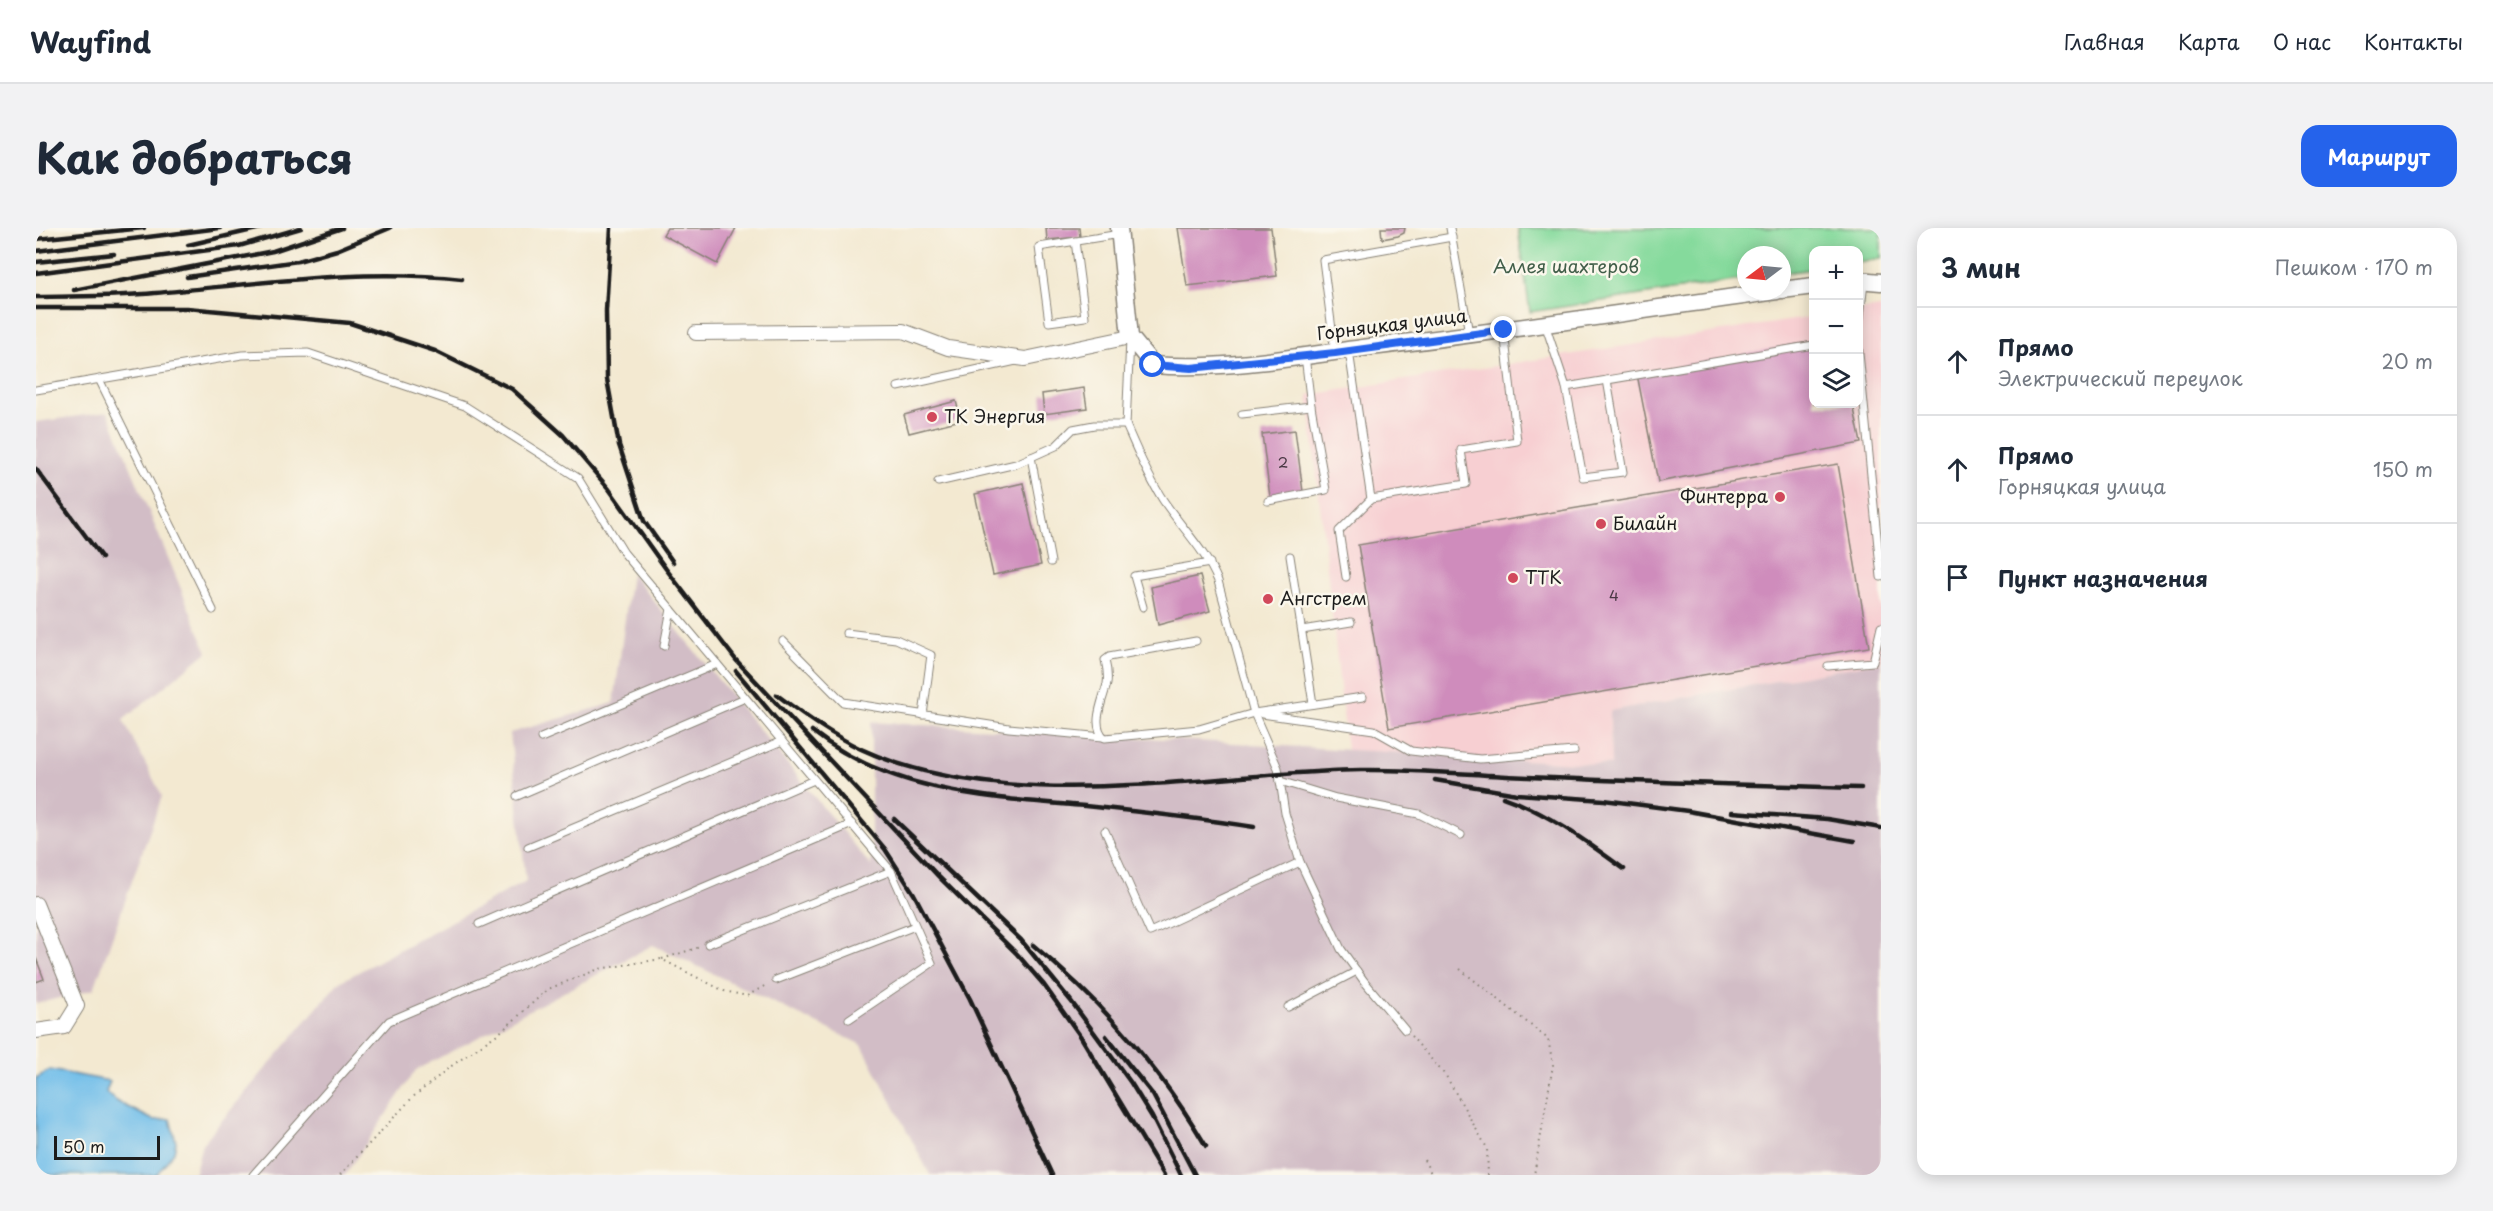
<!DOCTYPE html>
<html lang="ru">
<head>
<meta charset="utf-8">
<style>
  body { margin:0; font-family:"Playpen Sans",sans-serif; background:#f2f2f3; color:#1f2937 }
  .controls { position:absolute; right:18px; top:18px; display:grid; overflow:hidden; border-radius:12px; box-shadow:0 3px 15px #0003 }
  .controls button { width:54px; height:54px; display:grid; place-items:center; padding:0; border:0; border-bottom:2px solid #e0e1e3; background:#fff; color:#1f2937; font:30px sans-serif }
  .compass { position:absolute; left:1701px; top:18px; width:54px; height:54px; border-radius:50%; background:#fff; box-shadow:0 3px 15px #0003; rotate:254deg }
  .scale { position:absolute; left:18px; bottom:15px; width:106px; box-sizing:border-box; padding-left:6px; border:3px solid #1c1c1c; border-top:0; font-size:16px; line-height:21px; white-space:nowrap; color:#1c1c1c; -webkit-text-stroke:4px #fbf7ec; paint-order:stroke }
  .stop { position:absolute; width:18px; height:18px; margin:-14px; border:4px solid #2563eb; border-radius:50%; background:#fff }
  .stop.end { background:#2563eb; border-color:#fff; box-shadow:0 2px 6px #0008 }
  .list { margin:0; padding:0; list-style:none }
  h2 { display:flex; justify-content:space-between; align-items:center; height:78px; margin:0; padding:0 24px; font-size:26px }
  h2 small { font-size:20px; font-weight:400; color:#747a83 }
  .list li { display:grid; grid-template-columns:39px 1fr auto; gap:18px; align-items:center; box-sizing:border-box; height:108px; padding:0 24px; border-top:2px solid #e0e1e3 }
  .list b { display:block; font-size:22px; white-space:nowrap }
  .list p { margin:0; font-size:20px; white-space:nowrap; color:#747a83 }
  .list em { font-size:20px; font-style:normal; color:#747a83 }
  .icon { flex:none; width:33px; height:33px; fill:none; stroke:currentColor; stroke-width:2; stroke-linecap:round; stroke-linejoin:round }
  .map { position:relative; flex:none; width:1845px; height:947px; overflow:hidden; border-radius:18px }
  header { display:flex; align-items:center; gap:36px; box-sizing:border-box; height:84px; padding:0 30px; background:#fff; border-bottom:2px solid #e0e1e3 }
  header strong { font-size:28px }
  nav { display:flex; gap:33px; margin-inline-start:auto; font-size:21px }
  .intro { display:flex; align-items:center; justify-content:space-between; box-sizing:border-box; height:144px; padding:0 36px }
  h1 { margin:0; font-size:42px }
  .button { padding:15px 27px; border-radius:18px; background:#2563eb; color:#fff; font-size:21px; font-weight:700 }
  main { display:flex; gap:36px; padding:0 36px }
  aside { flex:1; background:#fff; border-radius:18px; box-shadow:0 3px 15px #0003 }
  .map>svg:first-child { display:block }
  .built { fill:#f7cfd2 }
  .industrial { fill:#d2bdc6 }
  .green { fill:#85da9c; stroke:#507b5c; stroke-width:1.5 }
  .water { fill:#6fbde9; stroke:#466c82; stroke-width:1.5 }
  .building { fill:#cf8cbc }
  .lines { fill:none; stroke-linecap:round; stroke-linejoin:round }
  .service-casing { stroke:#888276; stroke-width:9 }
  .minor-casing { stroke:#888276; stroke-width:16 }
  .tertiary-casing { stroke:#888276; stroke-width:19 }
  .path { stroke:#888276; stroke-width:2; stroke-dasharray:1.5 4.5; stroke-linecap:butt }
  .service { stroke:#fff; stroke-width:7 }
  .minor { stroke:#fff; stroke-width:14 }
  .tertiary { stroke:#fff; stroke-width:16 }
  .rail { stroke:#1c1c1c; stroke-width:4.5 }
  .route { stroke:#2563eb; stroke-width:8 }
  .poi-dot { fill:#d1495b; stroke:#fbf7ec; stroke-width:2 }
  .labels { text-anchor:middle; stroke-width:5; stroke-linejoin:round; paint-order:stroke }
  .number-label { font-size:15px; fill:#493844 }
  .park-label { font-size:18px; fill:#415e49; stroke:#fbf7ec }
  .street-label { font-size:18px; fill:#1c1c1c; stroke:#fbf7ec }
  .poi-label { font-size:18px; fill:#1c1c1c; stroke:#fbf7ec; text-anchor:start }
</style>
</head>
<body>
<header>
<strong>Wayfind</strong>
<nav><a>Главная</a><a>Карта</a><a>О нас</a><a>Контакты</a></nav>
</header>
<div class="intro"><h1>Как добраться</h1><a class="button">Маршрут</a></div>
<main>
<div class="map">
<svg width="1845" height="947" viewBox="0 0 1845 947">
  <rect width="100%" height="100%" fill="#fbf7ec"/>
  <filter id="ink" filterUnits="userSpaceOnUse"><feTurbulence type="fractalNoise" baseFrequency=".0167" numOctaves="2"/><feDisplacementMap in="SourceGraphic" scale="12" xChannelSelector="R" yChannelSelector="G"/><feConvolveMatrix kernelMatrix="1 2 1 2 8 2 1 2 1" color-interpolation-filters="sRGB"/></filter>
  <filter id="wash" filterUnits="userSpaceOnUse"><feTurbulence type="fractalNoise" baseFrequency=".008" numOctaves="4" result="noise"/><feDisplacementMap in="SourceGraphic" scale="24" xChannelSelector="R" yChannelSelector="G"/><feGaussianBlur stdDeviation="1.35" result="paint"/><feColorMatrix in="noise" values="0 0 0 0 0 0 0 0 0 0 0 0 0 0 0 0 0 1.4 0 .05"/><feComposite in="paint" operator="in"/></filter>
  <g filter="url(#wash)">
    <rect width="100%" height="100%" fill="#f3e9d1"/>
    <!-- built -->
    <polygon class="built" points="1845,79 1845,434 1574,483 1575,537 1311,522 1272,167 1777,89 1778,176 1822,176 1823,82"/>
    <!-- industrial -->
    <g class="industrial">
      <polygon points="72,184 171,424 87,492 126,568 58,761 0,776 0,194"/>
      <polygon points="595,345 835,638 835,494 1575,537 1574,483 1845,434 1845,947 894,947 826,817 617,717 380,842 309,947 158,947 166,916 302,755 490,653 474,505 578,475"/>
    </g>
    <!-- green -->
    <polygon class="green" points="1482,0 1845,0 1845,30 1823,34 1822,22 1778,22 1777,41 1746,45 1746,27 1710,27 1710,51 1494,84"/>
    <!-- water -->
    <polygon class="water" points="14,842 74,853 70,864 82,874 117,892 134,891 140,914 138,924 120,947 0,947 0,850"/>
    <g id="blocks">
      <!-- building -->
      <g class="building">
        <polygon points="631,0 700,0 681,36 627,7"/>
        <polygon points="1010,0 1043,0 1044,9 1011,12"/>
        <polygon points="1142,0 1235,0 1241,48 1151,58"/>
        <polygon points="1345,0 1369,0 1368,5 1362,8 1346,11"/>
        <polygon points="1778,113 1778,176 1817,176 1825,215 1622,254 1601,146"/>
        <polygon points="1048,160 1051,180 1008,186 1006,166"/>
        <polygon points="920,173 925,192 873,205 868,187"/>
        <polygon points="1259,202 1267,264 1234,269 1226,206"/>
        <polygon points="1802,236 1833,419 1353,500 1322,317"/>
        <polygon points="987,255 1005,337 957,347 939,266"/>
        <polygon points="1164,348 1174,383 1122,397 1115,359"/>
        <polygon points="0,730 8,751 0,754"/>
      </g>
    </g>
  </g>
  <g filter="url(#ink)">
    <use href="#blocks" fill-opacity="0" stroke="#888276" stroke-width="1.5"/>
    <g class="lines">
      <!-- service casing -->
      <g class="service-casing">
        <g id="service">
          <polyline points="1414,0 1433,105"/>
          <polyline points="1039,13 1049,89 1013,94 1003,19 1084,6"/>
          <polyline points="1509,96 1530,159 1778,117"/>
          <polyline points="1822,105 1828,54"/>
          <polyline points="1822,115 1845,349"/>
          <polyline points="1313,123 1335,271"/>
          <polyline points="1299,125 1287,32 1416,9"/>
          <polyline points="63,151 177,382"/>
          <polyline points="862,159 980,133"/>
          <polyline points="1530,159 1547,249 1587,244 1571,152"/>
          <polyline points="0,162 206,127 272,125 429,178 542,250 588,325 855,643 896,735 813,791"/>
          <polyline points="1206,186 1275,178 1269,128"/>
          <path d="M1090 197C1101 222 1112 249 1127 272 1145 299 1170 323 1182 353L1218 485 1242 540 1249 585 1264 634 1305 721 1328 753 1369 802"/>
          <polyline points="995,229 1015,334"/>
          <polyline points="902,254 980,236 1020,218 1037,201 1058,197 1090,197 1094,112"/>
          <polyline points="1232,273 1290,262 1275,178"/>
          <polyline points="1254,328 1277,476"/>
          <polyline points="1310,349 1303,303 1335,271 1430,256 1425,222 1481,213 1468,103"/>
          <polyline points="1107,379 1098,348 1174,335"/>
          <polyline points="1266,402 1315,394"/>
          <polyline points="810,405 860,411 895,427 887,487"/>
          <polyline points="747,413 807,474 973,500 1067,509"/>
          <path d="M1160 413 1073 429 1069 432C1071 440 1072 449 1071 456 1067 472 1054 498 1069 510L1163 501 1218 485 1327 469"/>
          <polyline points="628,418 635,381"/>
          <polyline points="1792,438 1837,434 1845,399"/>
          <polyline points="1226,486 1338,502 1375,523 1444,531 1538,523"/>
          <polyline points="505,510 681,436"/>
          <polyline points="1244,553 1300,570 1383,586 1425,607"/>
          <polyline points="481,568 709,470"/>
          <polyline points="1069,603 1114,704 1264,634"/>
          <polyline points="492,619 746,513"/>
          <polyline points="443,696 778,552"/>
          <polyline points="672,716 855,643"/>
          <polyline points="740,752 879,698"/>
          <polyline points="1252,779 1321,743"/>
          <polyline points="217,947 353,793 816,596"/>
        </g>
      </g>
      <!-- minor casing -->
      <g class="minor-casing">
        <g id="minor">
          <polyline points="660,105 867,103 912,120 989,131 1094,109"/>
          <polyline points="0,676 41,778 28,799 0,803"/>
        </g>
      </g>
      <!-- tertiary casing -->
      <g class="tertiary-casing">
        <g id="tertiary">
          <path d="M1083 0 1094 109 1117 137C1192 143 1268 127 1343 118 1476 102 1608 82 1741 63"/>
          <polyline points="1822,52 1845,54"/>
          <polyline points="1746,62 1778,58"/>
        </g>
      </g>
      <!-- path -->
      <g class="path">
        <polyline points="626,731 664,719"/>
        <polyline points="1424,741 1512,811 1517,837 1498,947"/>
        <polyline points="1375,808 1410,848 1451,920 1452,947"/>
        <polyline points="1388,932 1396,947"/>
        <polyline points="304,947 377,869 414,839 467,802 512,761 563,741 625,731 688,763 711,768 732,756"/>
      </g>
      <!-- service -->
      <use href="#service" class="service"/>
      <!-- minor -->
      <use href="#minor" class="minor"/>
      <!-- tertiary -->
      <use href="#tertiary" class="tertiary"/>
      <!-- rail -->
      <g class="rail">
        <polyline points="575,0 570,83 571,151 583,217 608,293 637,334"/>
        <polyline points="0,1 7,0"/>
        <polyline points="0,11 108,0"/>
        <polyline points="152,17 225,0"/>
        <polyline points="0,23 184,0"/>
        <polyline points="0,34 78,26"/>
        <polyline points="0,45 203,18 265,0"/>
        <polyline points="151,49 262,33 301,22 354,0"/>
        <polyline points="38,62 237,23 306,0"/>
        <path d="M0 69C40 68 80 69 119 65 221 56 323 40 426 51"/>
        <polyline points="0,80 151,80 314,95 399,123 476,161 527,207 573,261 630,341 700,432 903,649 981,726 1008,757 1045,809 1128,947"/>
        <polyline points="0,241 66,330"/>
        <polyline points="700,443 849,621 878,666 934,771 1016,947"/>
        <path d="M741 467C768 487 794 506 825 521 972 589 1168 545 1325 542 1381 541 1437 547 1492 549 1603 554 1714 557 1825 560"/>
        <path d="M776 503C854 565 954 570 1049 578 1106 584 1162 590 1218 599"/>
        <polyline points="1399,552 1481,566 1568,572 1652,583 1818,613"/>
        <path d="M1467 569C1511 584 1551 614 1588 641"/>
        <polyline points="1696,584 1791,591 1845,600"/>
        <polyline points="858,591 985,712 1035,773 1095,855 1116,889 1145,947"/>
        <path d="M997 717C1065 773 1125 842 1170 918"/>
        <polyline points="1070,808 1117,867 1159,947"/>
      </g>
    </g>
  </g>
  <g class="lines" filter="url(#ink)">
    <!-- route -->
    <polyline class="route" points="1117,137 1155,140 1299,125 1468,102"/>
  </g>
  <!-- markers -->
  <g class="poi-dot">
    <circle cx="896" cy="189" r="6"/>
    <circle cx="1744" cy="269" r="6"/>
    <circle cx="1565" cy="296" r="6"/>
    <circle cx="1477" cy="350" r="6"/>
    <circle cx="1232" cy="371" r="6"/>
  </g>
  <g class="labels">
    <!-- number labels -->
    <g class="number-label">
      <text x="1247" y="240">2</text>
      <text x="1578" y="373">4</text>
    </g>
    <!-- park labels -->
    <g class="park-label">
      <text x="1530" y="45">Аллея шахтеров</text>
    </g>
    <!-- street labels -->
    <g class="street-label">
      <text transform="translate(1356 97) rotate(-7)" y="6">Горняцкая улица</text>
    </g>
    <!-- poi labels -->
    <g class="poi-label">
      <text x="908" y="195">ТК Энергия</text>
      <text x="1732" y="275" text-anchor="end">Финтерра</text>
      <text x="1577" y="302">Билайн</text>
      <text x="1489" y="356">ТТК</text>
      <text x="1244" y="377">Ангстрем</text>
    </g>
  </g>
</svg>
<div class="controls">
<button>+</button>
<button>−</button>
<button><svg class="icon" aria-label="layers" viewBox="0 0 24 24"><path d="M12 4l9 5-9 5-9-5zM3 14l9 5 9-5"/></svg></button>
</div>
<svg class="compass" viewBox="-18 -18 36 36"><path d="M0-13l5 13h-10z" fill="#e53935"/><path d="M0 13l5-13h-10z" fill="#747a83"/></svg>
<div class="scale">50 m</div>
<div class="stop" style="left:1117px;top:137px"></div>
<div class="stop end" style="left:1468px;top:102px"></div>
</div>
<aside>
<h2>3 мин<small>Пешком · 170 m</small></h2>
<ul class="list">
<li><svg class="icon" aria-label="ahead" viewBox="0 0 24 24"><path d="M12 20V5M6 11l6-6 6 6"/></svg><div><b>Прямо</b><p>Электрический переулок</p></div><em>20 m</em></li>
<li><svg class="icon" aria-label="ahead" viewBox="0 0 24 24"><path d="M12 20V5M6 11l6-6 6 6"/></svg><div><b>Прямо</b><p>Горняцкая улица</p></div><em>150 m</em></li>
<li><svg class="icon" aria-label="arrive" viewBox="0 0 24 24"><path d="M6 21V4h12l-3 4 3 4H6"/></svg><div><b>Пункт назначения</b></div></li>
</ul>
</aside>
</main>
</body>
</html>
